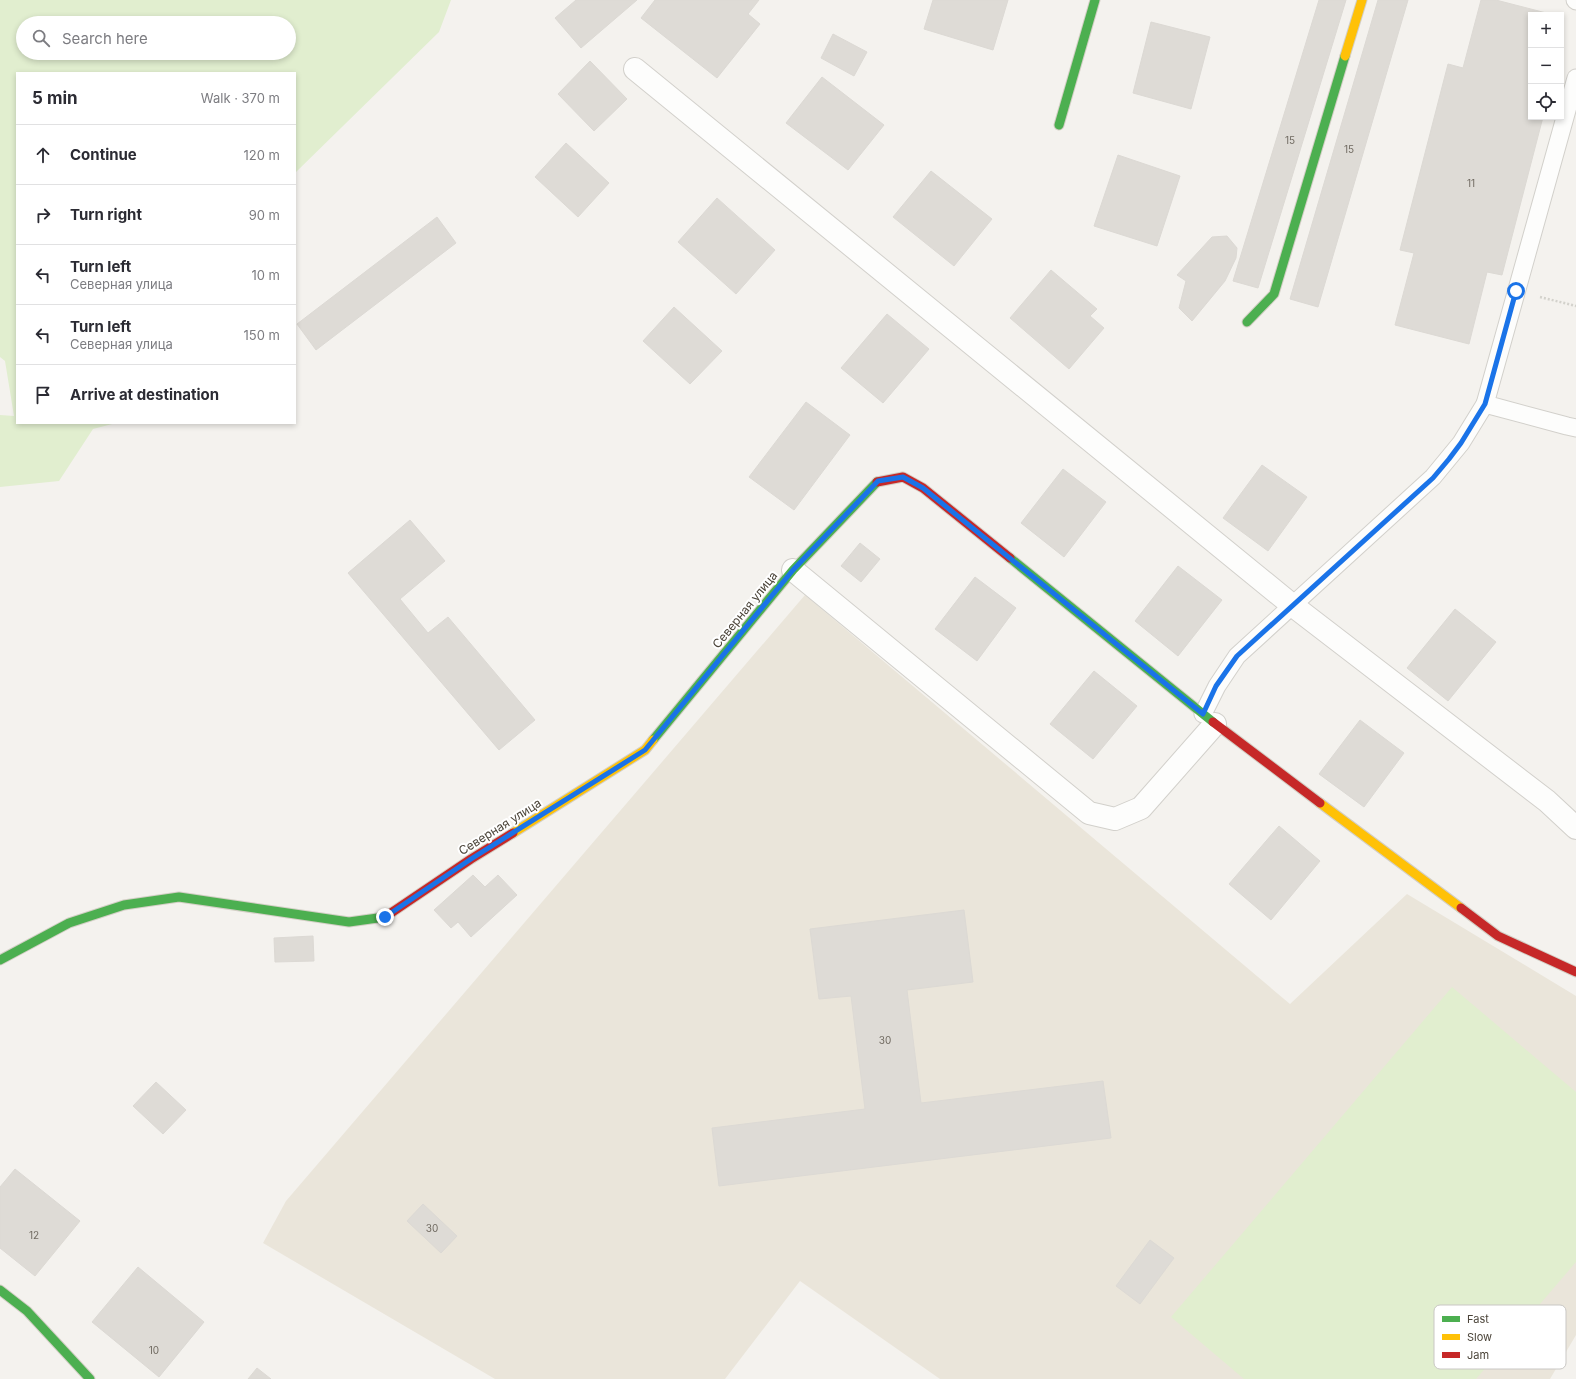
<!DOCTYPE html>
<html lang="en">
<head>
<meta charset="utf-8">
<style>
  body { margin:0; font-family:Inter,sans-serif; background:#f2f2f3; color:#2b2b33 }
  .controls { position:absolute; right:12px; top:12px; display:grid; overflow:hidden; border-radius:0px; box-shadow:0 2px 6px #0003 }
  .controls button { width:36px; height:36px; display:grid; place-items:center; padding:0; border:0; border-bottom:1px solid #e1e1e2; background:#fff; color:#2b2b33; font:20px sans-serif }
  .stop { position:absolute; width:12px; height:12px; margin:-9px; border:3px solid #1a73e8; border-radius:50%; background:#fff }
  .stop.end { background:#1a73e8; border-color:#fff; box-shadow:0 1px 4px #0008 }
  .list { margin:0; padding:0; list-style:none }
  h2 { display:flex; justify-content:space-between; align-items:center; height:52px; margin:0; padding:0 16px; font-size:17px }
  h2 small { font-size:13px; font-weight:400; color:#7c7c81 }
  .list li { display:grid; grid-template-columns:26px 1fr auto; gap:12px; align-items:center; box-sizing:border-box; height:60px; padding:0 16px; border-top:1px solid #e1e1e2 }
  .list b { display:block; font-size:15px; white-space:nowrap }
  .list p { margin:0; font-size:13px; white-space:nowrap; color:#7c7c81 }
  .list em { font-size:13px; font-style:normal; color:#7c7c81 }
  .icon { flex:none; width:22px; height:22px; fill:none; stroke:currentColor; stroke-width:2; stroke-linecap:round; stroke-linejoin:round }
  .map { position:relative; flex:none; width:1576px; height:1379px; overflow:hidden }
  .search { position:absolute; background:#fff; box-shadow:0 2px 6px #0003; left:16px; top:16px; width:280px; height:44px; display:flex; align-items:center; gap:10px; box-sizing:border-box; padding:0 14px; border-radius:22px; color:#7c7c81; font-size:15px }
  .panel { position:absolute; background:#fff; box-shadow:0 2px 6px #0003; left:16px; top:72px; width:280px; height:352px; border-radius:0px }
  .map>svg:first-child { display:block }
  .education { fill:#eae5da }
  .green { fill:#e1eecf; fill-rule:evenodd }
  .building { fill:#dedbd6; stroke:#dcd9d4 }
  .lines { fill:none; stroke-linecap:round; stroke-linejoin:round }
  .lane-casing { stroke:#d2d0cb; stroke-width:19 }
  .street-casing { stroke:#d2d0cb; stroke-width:24 }
  .fast-casing { stroke:#d3cfc5; stroke-width:11 }
  .slow-casing { stroke:#d3cfc5; stroke-width:11 }
  .jam-casing { stroke:#d3cfc5; stroke-width:11 }
  .path { stroke:#d3d2cc; stroke-width:2.5; stroke-dasharray:2 2; stroke-linecap:butt }
  .lane { stroke:#fdfdfc; stroke-width:17 }
  .street { stroke:#fdfdfc; stroke-width:22 }
  .fast { stroke:#4caf50; stroke-width:9 }
  .slow { stroke:#ffc107; stroke-width:9 }
  .jam { stroke:#c62828; stroke-width:9 }
  .route { stroke:#1a73e8; stroke-width:5 }
  .labels { text-anchor:middle; stroke-width:4; stroke-linejoin:round; paint-order:stroke }
  .number-label { font-size:10px; fill:#706a61 }
  .street-label { font-size:12px; fill:#4b4439; stroke:#fff }
  .key { fill:#fff; stroke:#c9c7c4; stroke-width:1 }
  .key-label { font-size:11px; fill:#4b4439 }
</style>
</head>
<body>
<div class="map">
<svg width="1576" height="1379" viewBox="0 0 1576 1379">
  <rect width="100%" height="100%" fill="#f4f2ee"/>
  <!-- education -->
  <polygon class="education" points="805,595 1290,1004 1407,894 1576,996 1576,1335 1550,1379 940,1379 800,1281 725,1379 495,1379 263,1243 286,1201"/>
  <!-- green -->
  <g class="green">
    <path d="M0 0H451L439 32 295 173V73H17V423H116L93 429 59 481 0 487V415L14 416 5 361 0 357ZM23 23H289V53H23Z"/>
    <polygon points="1452,987 1576,1092 1576,1262 1476,1379 1244,1379 1171,1317"/>
  </g>
  <!-- building -->
  <g class="building">
    <polygon points="576,0 637,0 581,48 555,18"/>
    <polygon points="655,0 759,0 748,14 760,24 717,78 641,18"/>
    <polygon points="933,0 1008,0 993,50 924,29"/>
    <polygon points="1319,0 1346,0 1258,288 1233,281"/>
    <polygon points="1378,0 1408,0 1318,307 1290,299"/>
    <polygon points="1481,0 1496,0 1554,15 1531,15 1531,117 1543,117 1502,275 1487,272 1469,344 1395,325 1414,253 1400,250 1448,64 1463,68"/>
    <polygon points="1151,22 1210,37 1191,109 1133,93"/>
    <polygon points="833,34 867,52 854,76 821,58"/>
    <polygon points="590,61 627,99 594,131 558,94"/>
    <polygon points="822,77 884,125 848,170 786,123"/>
    <polygon points="566,143 609,183 578,217 535,177"/>
    <polygon points="1118,155 1180,176 1157,246 1094,226"/>
    <polygon points="931,171 992,219 954,266 893,217"/>
    <polygon points="717,198 775,250 736,294 678,242"/>
    <polygon points="437,217 456,243 316,350 297,324"/>
    <polygon points="1227,236 1237,248 1236,258 1225,281 1192,321 1179,308 1186,281 1177,275 1212,237"/>
    <polygon points="1051,270 1097,309 1090,316 1104,328 1069,369 1010,318"/>
    <polygon points="674,307 722,351 690,384 643,341"/>
    <polygon points="887,314 929,349 883,403 841,368"/>
    <polygon points="806,402 850,435 794,510 749,477"/>
    <polygon points="1262,465 1307,497 1268,551 1223,518"/>
    <polygon points="1063,469 1106,502 1064,557 1021,523"/>
    <polygon points="410,520 445,561 400,599 428,633 448,617 535,720 499,750 348,573"/>
    <polygon points="860,543 880,559 861,582 841,566"/>
    <polygon points="1178,566 1222,600 1178,656 1135,621"/>
    <polygon points="975,577 1016,608 977,661 935,629"/>
    <polygon points="1455,609 1496,642 1448,701 1407,668"/>
    <polygon points="1094,671 1137,706 1093,759 1050,724"/>
    <polygon points="1360,720 1404,753 1364,807 1319,774"/>
    <polygon points="1279,826 1320,861 1271,920 1229,884"/>
    <polygon points="473,875 485,887 498,875 517,895 471,937 458,922 451,928 434,910"/>
    <polygon points="964,910 973,982 907,990 921,1103 1103,1081 1111,1138 719,1186 712,1128 865,1109 851,996 819,999 810,929"/>
    <polygon points="313,936 314,961 275,962 274,938"/>
    <polygon points="156,1082 186,1110 163,1134 133,1106"/>
    <polygon points="15,1169 80,1221 35,1276 0,1248 0,1187"/>
    <polygon points="423,1204 457,1236 441,1253 407,1221"/>
    <polygon points="1150,1240 1174,1258 1140,1304 1116,1286"/>
    <polygon points="138,1267 204,1322 159,1377 92,1322"/>
    <polygon points="257,1368 271,1379 248,1379"/>
  </g>
  <g class="lines">
    <!-- lane casing -->
    <g class="lane-casing">
      <g id="lane">
        <polyline points="1575,0 1576,1"/>
        <polyline points="1576,78 1485,404 1567,426 1576,428"/>
        <polyline points="1203,714 1217,686 1237,656 1433,477 1461,443 1485,404"/>
      </g>
    </g>
    <!-- street casing -->
    <g class="street-casing">
      <g id="street">
        <polyline points="635,69 1292,605 1547,801 1576,828"/>
        <polyline points="793,570 1089,813 1115,819 1141,808 1215,724"/>
      </g>
    </g>
    <!-- fast casing -->
    <g class="fast-casing">
      <g id="fast">
        <polyline points="1059,125 1095,0"/>
        <polyline points="1247,322 1274,294 1345,56"/>
        <polyline points="1010,558 1213,722"/>
        <polyline points="653,740 793,570 877,482"/>
        <polyline points="0,960 69,923 124,905 179,897 349,922 385,917"/>
        <polyline points="0,1290 27,1311 90,1379"/>
      </g>
    </g>
    <!-- slow casing -->
    <g class="slow-casing">
      <g id="slow">
        <polyline points="1345,56 1362,0"/>
        <polyline points="1320,803 1461,908"/>
        <polyline points="513,833 645,750 653,740"/>
      </g>
    </g>
    <!-- jam casing -->
    <g class="jam-casing">
      <g id="jam">
        <polyline points="877,482 903,477 923,488 1010,558"/>
        <polyline points="1213,722 1320,803"/>
        <polyline points="1461,908 1498,936 1576,972"/>
        <polyline points="385,917 471,859 513,833"/>
      </g>
    </g>
    <!-- path -->
    <polyline class="path" points="1540,297 1576,306"/>
    <!-- lane -->
    <use href="#lane" class="lane"/>
    <!-- street -->
    <use href="#street" class="street"/>
    <!-- fast -->
    <use href="#fast" class="fast"/>
    <!-- slow -->
    <use href="#slow" class="slow"/>
    <!-- jam -->
    <use href="#jam" class="jam"/>
  </g>
  <g class="lines">
    <!-- route -->
    <polyline class="route" points="385,917 471,859 645,750 793,570 878,481 903,477 923,488 1203,714 1216,686 1237,656 1433,478 1449,459 1461,443 1485,404 1516,291"/>
  </g>
  <g class="labels">
    <!-- number labels -->
    <g class="number-label">
      <text x="1290" y="144">15</text>
      <text x="1349" y="153">15</text>
      <text x="1471" y="187">11</text>
      <text x="885" y="1044">30</text>
      <text x="432" y="1232">30</text>
      <text x="34" y="1239">12</text>
      <text x="154" y="1354">10</text>
    </g>
    <!-- street labels -->
    <g class="street-label">
      <text transform="translate(745 610) rotate(-51)" y="4">Северная улица</text>
      <text transform="translate(500 827) rotate(-32)" y="4">Северная улица</text>
    </g>
  </g>
  <!-- legend -->
  <rect x="1434" y="1305" width="132" height="64" rx="6" class="key"/>
  <rect x="1442" y="1316" width="18" height="6" fill="#4caf50"/>
  <rect x="1442" y="1334" width="18" height="6" fill="#ffc107"/>
  <rect x="1442" y="1352" width="18" height="6" fill="#c62828"/>
  <g class="key-label">
    <text x="1467" y="1323">Fast</text>
    <text x="1467" y="1341">Slow</text>
    <text x="1467" y="1359">Jam</text>
  </g>
</svg>
<div class="controls">
<button>+</button>
<button>−</button>
<button><svg class="icon" aria-label="locate" viewBox="0 0 24 24"><circle cx="12" cy="12" r="6"/><path d="M12 2v4M12 18v4M2 12h4M18 12h4"/></svg></button>
</div>
<div class="stop" style="left:1516px;top:291px"></div>
<div class="stop end" style="left:385px;top:917px"></div>
<div class="search"><svg class="icon" aria-label="search" viewBox="0 0 24 24"><circle cx="10" cy="10" r="6"/><path d="M15 15l6 6"/></svg>Search here</div>
<section class="panel">
<h2>5 min<small>Walk · 370 m</small></h2>
<ul class="list">
<li><svg class="icon" aria-label="ahead" viewBox="0 0 24 24"><path d="M12 20V5M6 11l6-6 6 6"/></svg><div><b>Continue</b></div><em>120 m</em></li>
<li><svg class="icon" aria-label="right" viewBox="0 0 24 24"><path d="M7 20v-9h11M14 6l5 5-5 5"/></svg><div><b>Turn right</b></div><em>90 m</em></li>
<li><svg class="icon" aria-label="left" viewBox="0 0 24 24"><path d="M17 20v-9H6M10 6l-5 5 5 5"/></svg><div><b>Turn left</b><p>Северная улица</p></div><em>10 m</em></li>
<li><svg class="icon" aria-label="left" viewBox="0 0 24 24"><path d="M17 20v-9H6M10 6l-5 5 5 5"/></svg><div><b>Turn left</b><p>Северная улица</p></div><em>150 m</em></li>
<li><svg class="icon" aria-label="arrive" viewBox="0 0 24 24"><path d="M6 21V4h12l-3 4 3 4H6"/></svg><div><b>Arrive at destination</b></div></li>
</ul>
</section>
</div>
</body>
</html>
